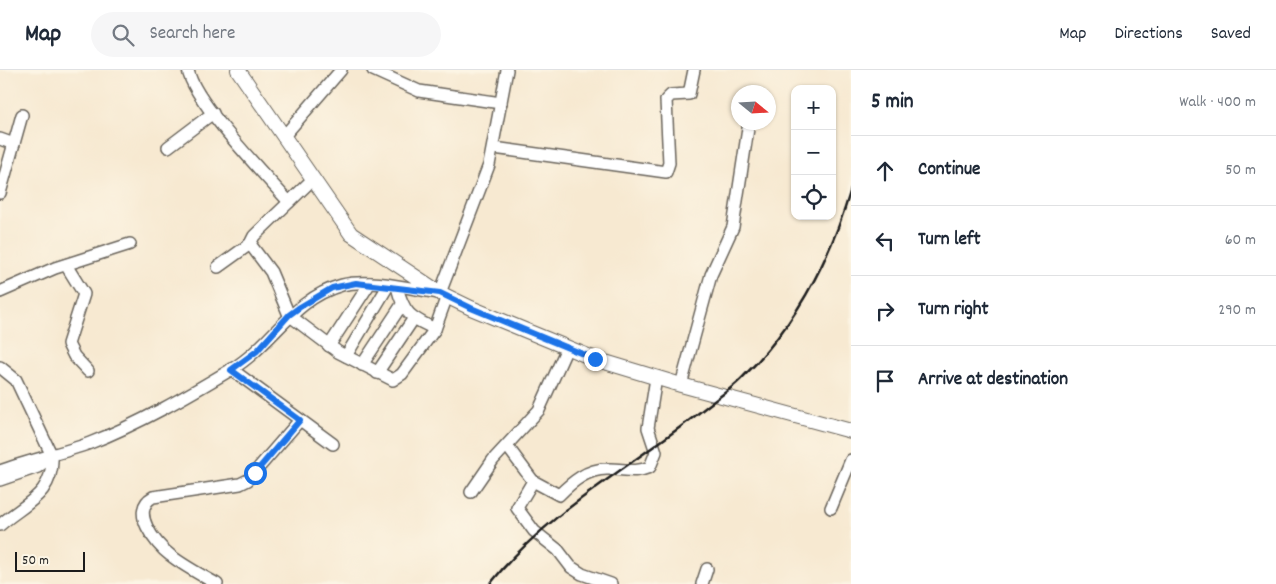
<!DOCTYPE html>
<html lang="en">
<head>
<meta charset="utf-8">
<style>
  body { margin:0; font-family:Dekko,sans-serif; background:#f6f6f7; color:#1f2937 }
  .controls { position:absolute; right:15px; top:15px; display:grid; overflow:hidden; border-radius:10px; box-shadow:0 1px 4px #0004 }
  .controls button { width:45px; height:45px; display:grid; place-items:center; padding:0; border:0; border-bottom:1px solid #e0e1e3; background:#fff; color:#1f2937; font:25px sans-serif }
  .compass { position:absolute; left:731px; top:15px; width:45px; height:45px; border-radius:50%; background:#fff; box-shadow:0 1px 4px #0004; rotate:108deg }
  .scale { position:absolute; left:15px; bottom:12px; width:70px; box-sizing:border-box; padding-left:5px; border:2px solid #1c1c1c; border-top:0; font-size:14px; line-height:18px; white-space:nowrap; color:#1c1c1c; -webkit-text-stroke:4px #fcf5e5; paint-order:stroke }
  .stop { position:absolute; width:15px; height:15px; margin:-11px; border:4px solid #1a73e8; border-radius:50%; background:#fff }
  .stop.end { background:#1a73e8; border-color:#fff; box-shadow:0 1px 5px #0008 }
  .list { margin:0; padding:0; list-style:none }
  h2 { display:flex; justify-content:space-between; align-items:center; height:65px; margin:0; padding:0 20px; font-size:21px }
  h2 small { font-size:16px; font-weight:400; color:#747a83 }
  .list li { display:grid; grid-template-columns:32px 1fr auto; gap:15px; align-items:center; box-sizing:border-box; height:70px; padding:0 20px; border-top:1px solid #e0e1e3 }
  .list b { display:block; font-size:19px; white-space:nowrap }
  .list em { font-size:16px; font-style:normal; color:#747a83 }
  .icon { flex:none; width:28px; height:28px; fill:none; stroke:currentColor; stroke-width:2; stroke-linecap:round; stroke-linejoin:round }
  .map { position:relative; flex:none; width:851px; height:514px; overflow:hidden }
  header { display:flex; align-items:center; gap:30px; box-sizing:border-box; height:70px; padding:0 25px; background:#fff; border-bottom:1px solid #e0e1e3 }
  header strong { font-size:24px }
  nav { display:flex; gap:28px; margin-inline-start:auto; font-size:18px }
  .search { width:350px; height:45px; background:#f6f6f7; display:flex; align-items:center; gap:12px; box-sizing:border-box; padding:0 18px; border-radius:28px; color:#747a83; font-size:19px }
  main { display:flex }
  aside { flex:1; background:#fff }
  .map>svg:first-child { display:block }
  .lines { fill:none; stroke-linecap:round; stroke-linejoin:round }
  .minor-casing { stroke:#69645b; stroke-width:14 }
  .major-casing { stroke:#69645b; stroke-width:16 }
  .minor { stroke:#fff; stroke-width:11 }
  .major { stroke:#fff; stroke-width:14 }
  .rail { stroke:#1c1c1c; stroke-width:2.5 }
  .route { stroke:#1a73e8; stroke-width:6 }
</style>
</head>
<body>
<header>
<strong>Map</strong>
<div class="search"><svg class="icon" aria-label="search" viewBox="0 0 24 24"><circle cx="10" cy="10" r="6"/><path d="M15 15l6 6"/></svg>Search here</div>
<nav><a>Map</a><a>Directions</a><a>Saved</a></nav>
</header>
<main>
<div class="map">
<svg width="851" height="514" viewBox="0 0 851 514">
  <rect width="100%" height="100%" fill="#fcf5e5"/>
  <filter id="ink" filterUnits="userSpaceOnUse"><feTurbulence type="fractalNoise" baseFrequency=".02" numOctaves="2"/><feDisplacementMap in="SourceGraphic" scale="10" xChannelSelector="R" yChannelSelector="G"/><feConvolveMatrix kernelMatrix="1 2 1 2 8 2 1 2 1" color-interpolation-filters="sRGB"/></filter>
  <filter id="wash" filterUnits="userSpaceOnUse"><feTurbulence type="fractalNoise" baseFrequency=".0096" numOctaves="4" result="noise"/><feDisplacementMap in="SourceGraphic" scale="20" xChannelSelector="R" yChannelSelector="G"/><feGaussianBlur stdDeviation="1.12" result="paint"/><feColorMatrix in="noise" values="0 0 0 0 0 0 0 0 0 0 0 0 0 0 0 0 0 1.4 0 .05"/><feComposite in="paint" operator="in"/></filter>
  <g filter="url(#wash)">
    <rect width="100%" height="100%" fill="#f7e9d1"/>
  </g>
  <g filter="url(#ink)">
    <g class="lines">
      <!-- minor casing -->
      <g class="minor-casing">
        <g id="minor">
          <path d="M188 0C194 32 265 105 289 132"/>
          <polyline points="373,0 419,21 501,33"/>
          <polyline points="284,66 341,0"/>
          <polyline points="0,69 14,74"/>
          <polyline points="168,77 213,43"/>
          <polyline points="494,78 666,102 669,93 666,30 671,25 689,24 694,0"/>
          <polyline points="313,109 254,166 250,174 271,202 289,245 338,282 393,310 402,304 435,259 447,226"/>
          <polyline points="0,123 22,45"/>
          <polyline points="66,195 84,224 68,274 74,286 88,301"/>
          <polyline points="218,197 250,174"/>
          <path d="M397 217C404 244 410 247 435 259"/>
          <polyline points="0,222 55,198 130,174"/>
          <polyline points="329,276 370,213"/>
          <polyline points="346,286 388,216"/>
          <polyline points="362,295 401,236"/>
          <path d="M0 297 16 310 52 386C54 425 25 433 0 455"/>
          <polyline points="231,299 333,374"/>
          <polyline points="377,303 414,248"/>
          <polyline points="681,315 711,205 733,157 749,52"/>
          <polyline points="507,376 533,411 517,438 534,461 558,480 571,497 582,504 611,514"/>
          <path d="M0 401C30 390 60 384 90 373 139 354 187 326 232 299 273 274 292 229 342 215 370 208 412 219 440 223L489 95 507 0"/>
          <polyline points="0,410 38,397 51,387"/>
          <path d="M533 411 559 425C572 412 587 399 607 399 622 398 634 404 650 397L656 382 648 358 656 308"/>
          <polyline points="471,422 493,390 539,340 567,278"/>
          <polyline points="831,438 851,390"/>
          <path d="M217 514C201 505 184 496 170 485 155 474 129 440 153 427L240 414 248 410 300 350"/>
          <polyline points="702,514 707,499"/>
        </g>
      </g>
      <!-- major casing -->
      <g class="major-casing">
        <polyline id="major" points="238,0 351,164 440,223 471,238 595,289 681,315 851,361"/>
      </g>
      <!-- minor -->
      <use href="#minor" class="minor"/>
      <!-- major -->
      <use href="#major" class="major"/>
      <!-- rail -->
      <path class="rail" d="M490 514C548 441 628 399 700 342 713 331 729 321 741 309 794 257 830 190 851 119"/>
    </g>
  </g>
  <g class="lines" filter="url(#ink)">
    <!-- route -->
    <polyline class="route" points="255,403 300,350 231,300 257,281 289,245 300,237 332,218 356,213 440,223 471,238 595,289"/>
  </g>
</svg>
<div class="controls">
<button>+</button>
<button>−</button>
<button><svg class="icon" aria-label="locate" viewBox="0 0 24 24"><circle cx="12" cy="12" r="6"/><path d="M12 2v4M12 18v4M2 12h4M18 12h4"/></svg></button>
</div>
<svg class="compass" viewBox="-18 -18 36 36"><path d="M0-13l5 13h-10z" fill="#e53935"/><path d="M0 13l5-13h-10z" fill="#747a83"/></svg>
<div class="scale">50 m</div>
<div class="stop" style="left:255px;top:403px"></div>
<div class="stop end" style="left:595px;top:289px"></div>
</div>
<aside>
<h2>5 min<small>Walk · 400 m</small></h2>
<ul class="list">
<li><svg class="icon" aria-label="ahead" viewBox="0 0 24 24"><path d="M12 20V5M6 11l6-6 6 6"/></svg><div><b>Continue</b></div><em>50 m</em></li>
<li><svg class="icon" aria-label="left" viewBox="0 0 24 24"><path d="M17 20v-9H6M10 6l-5 5 5 5"/></svg><div><b>Turn left</b></div><em>60 m</em></li>
<li><svg class="icon" aria-label="right" viewBox="0 0 24 24"><path d="M7 20v-9h11M14 6l5 5-5 5"/></svg><div><b>Turn right</b></div><em>290 m</em></li>
<li><svg class="icon" aria-label="arrive" viewBox="0 0 24 24"><path d="M6 21V4h12l-3 4 3 4H6"/></svg><div><b>Arrive at destination</b></div></li>
</ul>
</aside>
</main>
</body>
</html>
